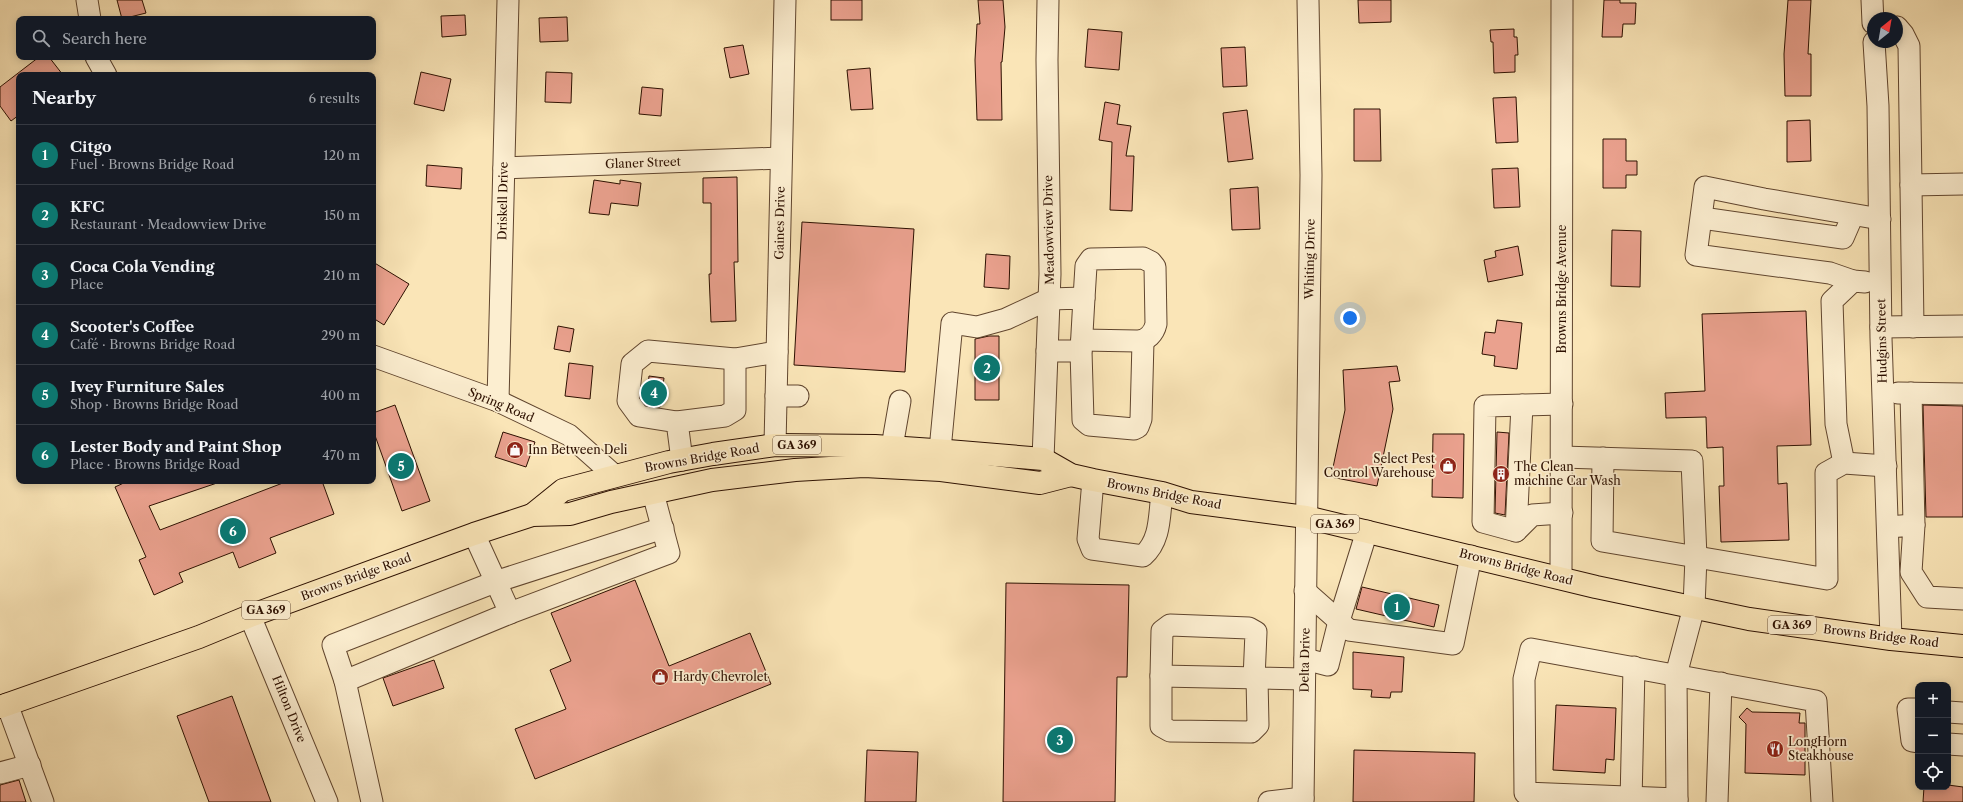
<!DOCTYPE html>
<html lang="en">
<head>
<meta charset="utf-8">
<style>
  body { margin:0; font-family:"Libre Caslon Text",serif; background:#20242c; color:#f1f3f6 }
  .controls { position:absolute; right:12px; bottom:12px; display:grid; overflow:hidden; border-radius:8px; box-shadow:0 2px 10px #0003 }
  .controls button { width:36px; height:36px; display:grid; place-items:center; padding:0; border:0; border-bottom:1px solid #363941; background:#171b24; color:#f1f3f6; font:20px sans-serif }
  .compass { position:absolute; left:1867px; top:12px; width:36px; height:36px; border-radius:50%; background:#171b24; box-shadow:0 2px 10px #0003; rotate:31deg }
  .you { position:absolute; left:1350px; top:318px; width:14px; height:14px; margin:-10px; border:3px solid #fff; border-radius:50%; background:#1a73e8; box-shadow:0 0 0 6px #1a73e833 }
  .badge { display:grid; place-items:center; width:26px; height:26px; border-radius:50%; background:#0f766e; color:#fff; font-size:13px; font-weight:700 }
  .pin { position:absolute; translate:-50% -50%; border:2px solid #fff; box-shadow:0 1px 4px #0006 }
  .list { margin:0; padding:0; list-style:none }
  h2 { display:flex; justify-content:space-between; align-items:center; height:52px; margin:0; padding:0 16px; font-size:17px }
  h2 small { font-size:13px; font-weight:400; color:#9ea1a6 }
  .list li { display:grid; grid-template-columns:26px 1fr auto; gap:12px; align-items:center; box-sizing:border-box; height:60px; padding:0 16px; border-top:1px solid #363941 }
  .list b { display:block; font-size:15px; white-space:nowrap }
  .list p { margin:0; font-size:13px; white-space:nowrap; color:#9ea1a6 }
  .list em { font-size:13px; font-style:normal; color:#9ea1a6 }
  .icon { flex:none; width:22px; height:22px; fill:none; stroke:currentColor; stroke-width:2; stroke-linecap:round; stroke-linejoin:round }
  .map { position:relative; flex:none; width:1963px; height:802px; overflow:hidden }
  .search { position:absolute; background:#171b24; box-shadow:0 2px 10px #0003; left:16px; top:16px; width:360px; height:44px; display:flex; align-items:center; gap:10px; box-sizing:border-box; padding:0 14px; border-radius:8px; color:#9ea1a6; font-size:15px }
  .panel { position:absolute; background:#171b24; box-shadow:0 2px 10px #0003; left:16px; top:72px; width:360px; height:412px; border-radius:8px }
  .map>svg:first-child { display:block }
  .building { fill:#eaa18e; stroke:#2d1000 }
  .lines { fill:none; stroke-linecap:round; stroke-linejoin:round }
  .minor-casing { stroke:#60452e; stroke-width:23 }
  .major-casing { stroke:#2d1000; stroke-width:24 }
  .minor { stroke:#fceed0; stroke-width:21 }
  .major { stroke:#fae5b7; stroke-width:22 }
  .labels { text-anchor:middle; stroke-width:3.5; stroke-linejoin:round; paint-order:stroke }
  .shield { fill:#fceed0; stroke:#6b533e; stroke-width:1 }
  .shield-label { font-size:11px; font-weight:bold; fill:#2d1000 }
  .street-label { font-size:12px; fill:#2d1000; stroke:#fceed0 }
  .poi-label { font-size:12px; fill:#2d1000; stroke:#fceed0; text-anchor:start }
</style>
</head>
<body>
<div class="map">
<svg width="1963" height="802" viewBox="0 0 1963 802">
  <rect width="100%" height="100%" fill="#fae5b7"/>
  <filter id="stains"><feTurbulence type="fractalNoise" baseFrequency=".005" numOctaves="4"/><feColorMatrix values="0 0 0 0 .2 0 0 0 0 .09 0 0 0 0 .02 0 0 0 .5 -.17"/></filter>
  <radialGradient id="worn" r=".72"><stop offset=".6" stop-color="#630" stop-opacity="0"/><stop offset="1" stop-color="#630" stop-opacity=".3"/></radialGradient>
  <!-- building -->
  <g class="building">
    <polygon points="117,0 142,0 146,13 122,19"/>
    <rect x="831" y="0" width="31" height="20"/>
    <polygon points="978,0 1003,0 1005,27 1002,62 1001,62 1002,120 977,120 975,60 977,24 980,24"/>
    <polygon points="1358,0 1391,0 1391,22 1359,23"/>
    <polygon points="1604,0 1620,0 1620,3 1636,3 1635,24 1623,24 1622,37 1602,37"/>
    <polygon points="1788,0 1811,0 1808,54 1811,54 1811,96 1785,96 1784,54"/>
    <polygon points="465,15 466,35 442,37 441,16"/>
    <polygon points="567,17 568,41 540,42 539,18"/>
    <polygon points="1088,29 1122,32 1119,70 1085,67"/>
    <polygon points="1514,29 1514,37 1517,37 1518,55 1515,55 1515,72 1494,73 1493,42 1491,42 1490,30"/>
    <polygon points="743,45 749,74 730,78 724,48"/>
    <polygon points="1245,47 1247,86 1223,87 1221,48"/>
    <polygon points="39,57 49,57 63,75 19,75 19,115 11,121 0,106 0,87"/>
    <polygon points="870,68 873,109 851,110 847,70"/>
    <polygon points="421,72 451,79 444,111 414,104"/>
    <polygon points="546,72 572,73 571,103 545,102"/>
    <polygon points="642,87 663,89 661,116 639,114"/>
    <polygon points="1516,97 1518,142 1496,143 1493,98"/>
    <polygon points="1105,102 1120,105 1117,124 1131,126 1126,156 1134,156 1132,211 1110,210 1112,142 1099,140"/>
    <polygon points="1354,109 1380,109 1381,161 1354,161"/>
    <polygon points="1247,110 1253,159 1228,162 1223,113"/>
    <polygon points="1810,120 1811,161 1787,162 1787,121"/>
    <polygon points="1603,139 1626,139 1626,161 1637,161 1637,175 1626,175 1626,188 1603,188"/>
    <polygon points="427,165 462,168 461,189 426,186"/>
    <polygon points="1518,168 1520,207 1494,208 1492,169"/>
    <polygon points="737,177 738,262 734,262 736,321 711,322 709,274 711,274 711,203 703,203 703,178"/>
    <polygon points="594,180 620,184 620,180 641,183 638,206 611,203 609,215 589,213"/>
    <polygon points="1258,187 1260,229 1232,230 1230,189"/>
    <polygon points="802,222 914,229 905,372 794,365"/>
    <polygon points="1612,230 1641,231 1640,287 1611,286"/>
    <polygon points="1518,246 1523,275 1488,282 1484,260 1496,257 1495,251"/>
    <polygon points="986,254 1010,256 1009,289 984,287"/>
    <polygon points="373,262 409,284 384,325 373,318"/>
    <polygon points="1806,311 1811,445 1777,446 1778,484 1787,483 1789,540 1721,542 1719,486 1724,486 1723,447 1707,448 1706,417 1666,418 1665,393 1705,391 1702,314"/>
    <polygon points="1497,320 1522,323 1517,369 1494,366 1495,356 1482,354 1485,332 1495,333"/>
    <polygon points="558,326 574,329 570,352 554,349"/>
    <polygon points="989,336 999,336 999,400 975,400 975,339"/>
    <polygon points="569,363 593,366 590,399 565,396"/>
    <polygon points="1397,366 1400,381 1389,382 1393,409 1377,486 1331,477 1345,410 1343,370"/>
    <polygon points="649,376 664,378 660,407 646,405"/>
    <polygon points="395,405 430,501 402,511 373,430 373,413"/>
    <polygon points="1923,405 1963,406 1963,517 1926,517"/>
    <polygon points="503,432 535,442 526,467 495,457"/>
    <polygon points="1497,432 1509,433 1505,515 1495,513"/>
    <polygon points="1433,434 1464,434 1463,498 1432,497"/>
    <polygon points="128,481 216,481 217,483 149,506 160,530 288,481 322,481 334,514 270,538 276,553 239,568 233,552 179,573 183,582 154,595 139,560 146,557 115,487"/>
    <polygon points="635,580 669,666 750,633 771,684 535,779 515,729 566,709 550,670 571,661 551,613"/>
    <polygon points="1006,583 1129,585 1127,677 1117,677 1115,802 1003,802"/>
    <polygon points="1362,587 1439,605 1434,627 1356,609"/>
    <polygon points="1353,652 1404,657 1402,692 1391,692 1390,698 1371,697 1372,690 1353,689"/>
    <polygon points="434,660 444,688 393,706 383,678"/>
    <polygon points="232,696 271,802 209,802 177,716"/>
    <polygon points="1556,705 1616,708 1614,760 1606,759 1605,773 1553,770"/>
    <polygon points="1747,708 1752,712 1800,713 1799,723 1805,723 1805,775 1745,773 1746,724 1739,717"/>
    <polygon points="867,750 918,752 916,802 865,802"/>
    <polygon points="1354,750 1475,753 1474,802 1353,802"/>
    <polygon points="19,780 26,802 0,802 0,785"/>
    <polygon points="1948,785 1963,787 1963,802 1923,802 1924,787 1948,787"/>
  </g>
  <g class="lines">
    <!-- minor casing -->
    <g class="minor-casing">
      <g id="minor">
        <polyline points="87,0 90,19"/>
        <polyline points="1872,0 1873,23"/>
        <polyline points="1897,27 1903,34 1909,46 1913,327"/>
        <polyline points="1874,42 1878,106 1881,338 1891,639"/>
        <polyline points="96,57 106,75"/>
        <polyline points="504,168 781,158"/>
        <polyline points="1911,185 1963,184"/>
        <polyline points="1702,218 1843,238 1853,215"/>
        <polyline points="1853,281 1830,273 1696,255 1705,187 1764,199 1880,219"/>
        <polyline points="1881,327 1963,326"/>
        <path d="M1082 340 1137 341C1147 341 1154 333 1156 324L1155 267 1151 262 1143 258 1091 259 1086 266 1084 298"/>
        <polyline points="1081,351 1083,420 1089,425 1134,429 1138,427 1141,419 1143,341"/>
        <polyline points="373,356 498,401 569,435 615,476"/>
        <polyline points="1898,393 1963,394"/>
        <polyline points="1911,393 1914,525"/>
        <polyline points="776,396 798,396"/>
        <polyline points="498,401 508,0"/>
        <polyline points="677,422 725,416 735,410 735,359"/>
        <polyline points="775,445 785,0"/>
        <polyline points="892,447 900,401"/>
        <polyline points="940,450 952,323 977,327 1006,319 1049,299 1084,298 1081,351 1047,351"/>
        <polyline points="1562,457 1692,461 1696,557 1694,607 1676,675 1677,802"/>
        <polyline points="1603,458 1602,541 1827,579 1826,473 1844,463 1886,466"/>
        <polyline points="1043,459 1050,274 1047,60 1048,0"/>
        <polyline points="682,460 677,422 639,416 628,401 632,364 648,351 735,359 777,352"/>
        <polyline points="1844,463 1836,424 1832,301 1853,281 1865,282"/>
        <path d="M1093 480 1088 539 1092 549 1143 556C1161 540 1159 516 1162 493"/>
        <polyline points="1562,513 1532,515 1516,531 1483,522 1485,406 1562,404"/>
        <polyline points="1888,527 1914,525 1911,572 1927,597 1963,599"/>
        <polyline points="1516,531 1522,405"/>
        <polyline points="474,534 510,613 669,553 653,493"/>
        <polyline points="1561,578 1562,0"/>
        <polyline points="1305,591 1349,630 1453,644 1471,556"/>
        <polyline points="510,613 345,681 333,645 495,582 663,528"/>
        <polyline points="250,616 327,802"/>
        <polyline points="1305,659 1328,665 1339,621 1367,531"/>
        <polyline points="1161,676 1161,726 1170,731 1251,732 1258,725 1257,679"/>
        <polyline points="1254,679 1256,632 1249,628 1170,625 1162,631 1161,676 1304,679"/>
        <polyline points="345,681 372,802"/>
        <polyline points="7,704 43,802"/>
        <polyline points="1918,709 1908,709 1912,741 1918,742"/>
        <polyline points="1948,712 1963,713"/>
        <polyline points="1948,744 1963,745"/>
        <polyline points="0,773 30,765"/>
        <polyline points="1677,799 1525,793 1524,679 1531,649 1816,701 1822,802"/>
        <polyline points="1269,802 1303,798"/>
        <polyline points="1303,802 1311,175 1308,0"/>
        <polyline points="1631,802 1634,667"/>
        <polyline points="1717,802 1721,683"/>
      </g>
    </g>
    <!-- major casing -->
    <g class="major-casing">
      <g id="major">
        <polyline points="532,515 563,490 669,462 713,454 775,445 875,446 948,451 1043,459 1071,475 1093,480 1162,493 1191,502 1306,517 1596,587 1749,619 1891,639 1963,646"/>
        <polyline points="0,707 199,637 250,616 474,534 532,515 570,514 611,502 712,480 795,470 864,466 941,470 1040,483 1071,475"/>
      </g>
    </g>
    <!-- minor -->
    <use href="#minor" class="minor"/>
    <!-- major -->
    <use href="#major" class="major"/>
  </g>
  <!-- icons -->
  <defs>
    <g id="shop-disc" transform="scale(0.9)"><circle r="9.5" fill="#8f2418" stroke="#fceed0"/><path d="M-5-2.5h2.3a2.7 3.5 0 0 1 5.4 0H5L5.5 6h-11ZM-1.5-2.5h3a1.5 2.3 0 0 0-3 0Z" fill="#fff"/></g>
    <g id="building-disc" transform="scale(0.9)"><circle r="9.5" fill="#8f2418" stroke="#fceed0"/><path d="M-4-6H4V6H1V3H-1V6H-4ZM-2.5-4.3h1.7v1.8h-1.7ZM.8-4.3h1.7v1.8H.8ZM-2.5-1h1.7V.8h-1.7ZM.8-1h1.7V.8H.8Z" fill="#fff"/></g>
    <g id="restaurant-disc" transform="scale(0.9)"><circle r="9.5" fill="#8f2418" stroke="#fceed0"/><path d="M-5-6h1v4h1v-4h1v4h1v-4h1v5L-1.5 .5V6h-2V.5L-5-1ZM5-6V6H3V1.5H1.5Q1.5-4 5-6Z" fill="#fff"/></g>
  </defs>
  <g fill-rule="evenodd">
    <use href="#shop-disc" x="515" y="450"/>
    <use href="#shop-disc" x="1448" y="466"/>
    <use href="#building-disc" x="1501" y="474"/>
    <use href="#shop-disc" x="660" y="677"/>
    <use href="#restaurant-disc" x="1775" y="749"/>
  </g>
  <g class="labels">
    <!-- shield labels -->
    <g class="shield">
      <rect x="773" y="436" width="48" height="18" rx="3"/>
      <rect x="1311" y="515" width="48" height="18" rx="3"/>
      <rect x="242" y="601" width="48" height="18" rx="3"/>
      <rect x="1768" y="616" width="48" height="18" rx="3"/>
    </g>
    <g class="shield-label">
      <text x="797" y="449">GA 369</text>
      <text x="1335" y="528">GA 369</text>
      <text x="266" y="614">GA 369</text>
      <text x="1792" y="629">GA 369</text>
    </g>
    <!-- street labels -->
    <g class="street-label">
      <text transform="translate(643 163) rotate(-2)" y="4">Glaner Street</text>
      <text transform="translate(503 201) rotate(-89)" y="4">Driskell Drive</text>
      <text transform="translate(780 223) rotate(-89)" y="4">Gaines Drive</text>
      <text transform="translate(1049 230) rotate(-91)" y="4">Meadowview Drive</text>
      <text transform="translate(1310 259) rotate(-89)" y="4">Whiting Drive</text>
      <text transform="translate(1562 289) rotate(-90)" y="4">Browns Bridge Avenue</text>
      <text transform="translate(1882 341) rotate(-91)" y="4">Hudgins Street</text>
      <text transform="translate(501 405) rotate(23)" y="4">Spring Road</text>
      <text transform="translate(702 458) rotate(-10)" y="4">Browns Bridge Road</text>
      <text transform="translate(1164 494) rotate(11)" y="4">Browns Bridge Road</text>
      <text transform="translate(1516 567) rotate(14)" y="4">Browns Bridge Road</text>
      <text transform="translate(356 577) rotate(-20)" y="4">Browns Bridge Road</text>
      <text transform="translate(1881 636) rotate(7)" y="4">Browns Bridge Road</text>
      <text transform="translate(1305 660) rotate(-89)" y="4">Delta Drive</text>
      <text transform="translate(289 709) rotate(68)" y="4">Hilton Drive</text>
    </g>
    <!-- poi labels -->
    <g class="poi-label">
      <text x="528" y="454">Inn Between Deli</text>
      <text x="1435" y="463" text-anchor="end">Select Pest<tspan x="1435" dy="14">Control Warehouse</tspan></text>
      <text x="1514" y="471">The Clean<tspan x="1514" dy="14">machine Car Wash</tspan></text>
      <text x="673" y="681">Hardy Chevrolet</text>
      <text x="1788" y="746">LongHorn<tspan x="1788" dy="14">Steakhouse</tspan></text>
    </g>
  </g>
  <rect width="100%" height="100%" filter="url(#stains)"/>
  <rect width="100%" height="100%" fill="url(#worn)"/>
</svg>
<div class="controls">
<button>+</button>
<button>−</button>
<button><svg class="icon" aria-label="locate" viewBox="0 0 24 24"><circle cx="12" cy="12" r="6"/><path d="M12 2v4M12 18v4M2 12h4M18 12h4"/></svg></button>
</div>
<svg class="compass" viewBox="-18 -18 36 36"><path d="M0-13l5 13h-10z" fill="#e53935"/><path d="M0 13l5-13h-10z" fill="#9ea1a6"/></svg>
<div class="you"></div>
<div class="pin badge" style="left:1397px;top:607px">1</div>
<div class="pin badge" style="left:987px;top:368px">2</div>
<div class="pin badge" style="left:1060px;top:740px">3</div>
<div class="pin badge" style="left:654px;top:393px">4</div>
<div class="pin badge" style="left:401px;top:466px">5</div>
<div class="pin badge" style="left:233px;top:531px">6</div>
<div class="search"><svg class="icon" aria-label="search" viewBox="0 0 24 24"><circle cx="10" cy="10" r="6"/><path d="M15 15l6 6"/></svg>Search here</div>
<section class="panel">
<h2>Nearby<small>6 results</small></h2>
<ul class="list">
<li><span class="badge">1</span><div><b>Citgo</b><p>Fuel · Browns Bridge Road</p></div><em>120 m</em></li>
<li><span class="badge">2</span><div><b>KFC</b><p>Restaurant · Meadowview Drive</p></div><em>150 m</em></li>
<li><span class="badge">3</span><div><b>Coca Cola Vending</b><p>Place</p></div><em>210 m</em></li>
<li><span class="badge">4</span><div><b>Scooter's Coffee</b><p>Café · Browns Bridge Road</p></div><em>290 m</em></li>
<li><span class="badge">5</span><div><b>Ivey Furniture Sales</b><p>Shop · Browns Bridge Road</p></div><em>400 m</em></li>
<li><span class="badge">6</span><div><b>Lester Body and Paint Shop</b><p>Place · Browns Bridge Road</p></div><em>470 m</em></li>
</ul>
</section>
</div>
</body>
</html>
